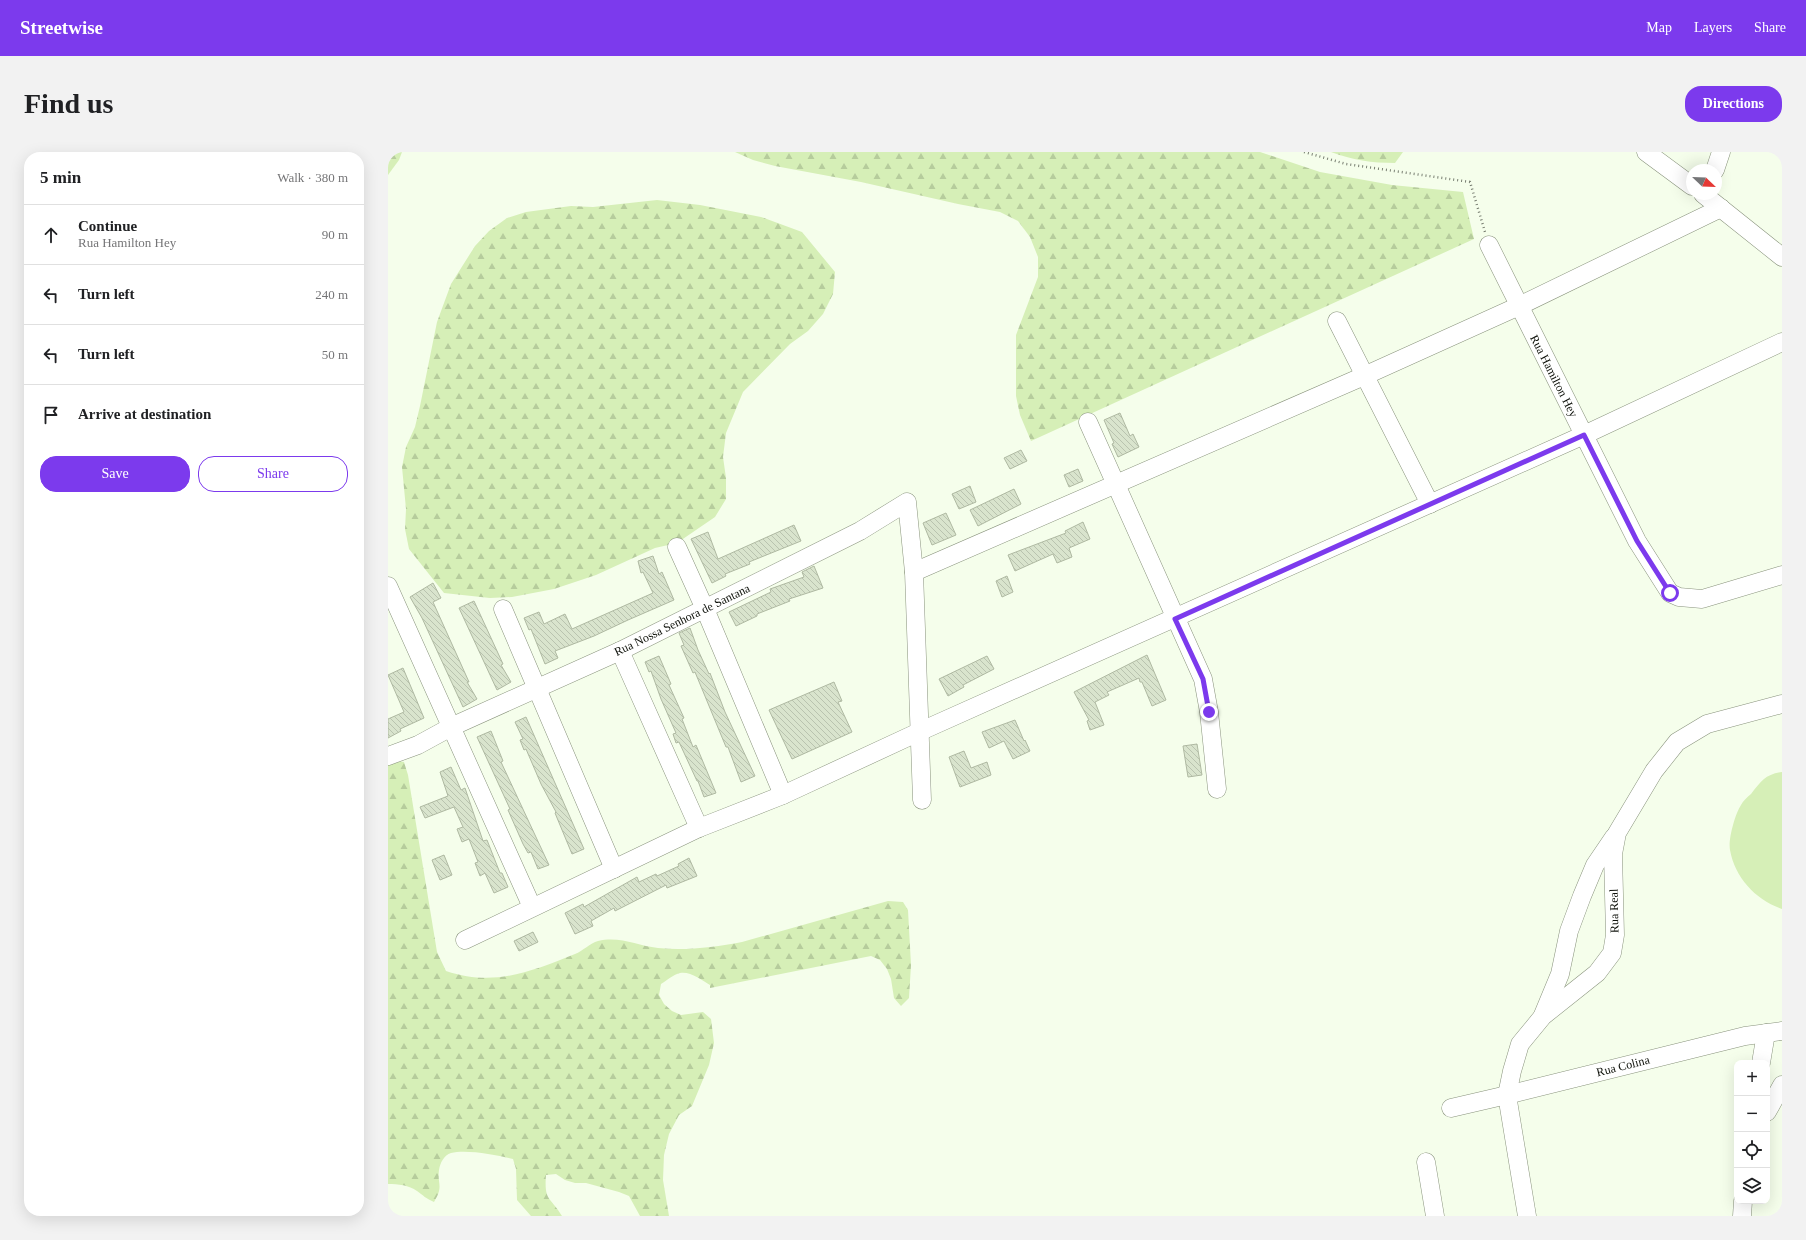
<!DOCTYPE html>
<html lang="en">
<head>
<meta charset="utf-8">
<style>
  body { margin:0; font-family:"Times New Roman",serif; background:#f2f2f2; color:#202124 }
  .controls { position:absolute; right:12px; bottom:12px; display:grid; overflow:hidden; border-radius:8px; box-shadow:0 4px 16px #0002 }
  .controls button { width:36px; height:36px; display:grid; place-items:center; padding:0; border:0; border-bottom:1px solid #e0e0e0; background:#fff; color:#202124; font:20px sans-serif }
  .compass { position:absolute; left:1298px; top:12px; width:36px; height:36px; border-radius:50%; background:#fff; box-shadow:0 4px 16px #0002; rotate:113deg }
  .stop { position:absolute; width:12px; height:12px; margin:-9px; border:3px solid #7c3aed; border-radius:50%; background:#fff }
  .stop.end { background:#7c3aed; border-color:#fff; box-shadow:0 1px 4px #0008 }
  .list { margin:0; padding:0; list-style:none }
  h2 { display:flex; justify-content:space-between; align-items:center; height:52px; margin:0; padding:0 16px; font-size:17px }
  h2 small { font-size:13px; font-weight:400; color:#757577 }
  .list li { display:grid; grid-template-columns:26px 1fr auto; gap:12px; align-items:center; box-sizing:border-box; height:60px; padding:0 16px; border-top:1px solid #e0e0e0 }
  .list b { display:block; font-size:15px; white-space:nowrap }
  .list p { margin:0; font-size:13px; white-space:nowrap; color:#757577 }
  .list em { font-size:13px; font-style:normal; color:#757577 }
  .actions { display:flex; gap:8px; padding:12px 16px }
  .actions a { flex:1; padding:9px 0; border:1px solid #7c3aed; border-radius:16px; text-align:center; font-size:14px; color:#7c3aed }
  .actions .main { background:#7c3aed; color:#fff }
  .icon { flex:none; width:22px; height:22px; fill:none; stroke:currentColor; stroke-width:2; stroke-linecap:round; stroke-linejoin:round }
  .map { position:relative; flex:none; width:1394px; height:1064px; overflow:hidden; border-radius:16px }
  header { display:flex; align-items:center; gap:24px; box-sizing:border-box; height:56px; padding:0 20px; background:#7c3aed; color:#fff }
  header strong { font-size:19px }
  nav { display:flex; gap:22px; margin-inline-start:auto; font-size:14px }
  .intro { display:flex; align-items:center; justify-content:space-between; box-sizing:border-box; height:96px; padding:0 24px }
  h1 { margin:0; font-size:28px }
  .button { padding:10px 18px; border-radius:16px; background:#7c3aed; color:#fff; font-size:14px; font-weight:700 }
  main { display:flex; gap:24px; padding:0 24px }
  aside { flex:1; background:#fff; border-radius:16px; box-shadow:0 4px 16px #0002 }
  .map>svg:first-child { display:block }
  .grass { fill:#d6efb7 }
  .forest { fill:url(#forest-firs) }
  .building { fill:url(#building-back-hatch); stroke:#afb9a2 }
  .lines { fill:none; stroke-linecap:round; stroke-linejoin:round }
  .minor-casing { stroke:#89937d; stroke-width:19 }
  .path { stroke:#787e71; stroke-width:2.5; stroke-dasharray:1 3; stroke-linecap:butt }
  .minor { stroke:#fff; stroke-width:18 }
  .route { stroke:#7c3aed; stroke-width:5 }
  .labels { text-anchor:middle; stroke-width:3; stroke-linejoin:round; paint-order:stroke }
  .street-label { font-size:12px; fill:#0d1009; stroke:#fff }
</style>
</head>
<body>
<header>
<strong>Streetwise</strong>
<nav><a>Map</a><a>Layers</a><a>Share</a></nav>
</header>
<div class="intro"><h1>Find us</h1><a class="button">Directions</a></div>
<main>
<aside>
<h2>5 min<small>Walk · 380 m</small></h2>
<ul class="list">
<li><svg class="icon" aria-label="ahead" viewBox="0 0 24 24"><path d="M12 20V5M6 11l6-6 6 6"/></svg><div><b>Continue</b><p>Rua Hamilton Hey</p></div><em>90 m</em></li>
<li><svg class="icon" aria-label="left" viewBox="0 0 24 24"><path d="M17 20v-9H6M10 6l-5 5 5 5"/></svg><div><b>Turn left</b></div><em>240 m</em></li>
<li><svg class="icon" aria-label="left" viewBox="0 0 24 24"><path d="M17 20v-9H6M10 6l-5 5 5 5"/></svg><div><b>Turn left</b></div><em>50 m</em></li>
<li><svg class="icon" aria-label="arrive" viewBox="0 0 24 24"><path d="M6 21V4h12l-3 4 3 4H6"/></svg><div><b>Arrive at destination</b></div></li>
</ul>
<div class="actions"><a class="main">Save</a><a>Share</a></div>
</aside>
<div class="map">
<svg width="1394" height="1064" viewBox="0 0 1394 1064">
  <defs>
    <pattern id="forest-firs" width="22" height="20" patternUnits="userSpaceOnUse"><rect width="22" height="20" fill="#d6efb7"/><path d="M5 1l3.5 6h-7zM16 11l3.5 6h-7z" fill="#b6cc9c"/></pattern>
    <pattern id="building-back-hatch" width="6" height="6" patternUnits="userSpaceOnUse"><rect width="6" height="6" fill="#d9e4cd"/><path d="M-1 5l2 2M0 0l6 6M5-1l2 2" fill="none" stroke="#b9c3af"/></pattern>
  </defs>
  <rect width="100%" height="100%" fill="#f5feeb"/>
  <!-- grass -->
  <path class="grass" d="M1394 620V757C1368 748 1347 726 1342 698 1340 688 1347 662 1353 653 1355 649 1359 645 1363 642 1373 629 1378 622 1394 620Z"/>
  <!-- forest -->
  <g class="forest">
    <polygon points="0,0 14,0 11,8 0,23"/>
    <polygon points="347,0 872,0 932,20 1004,33 1075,40 1086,87 643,289 632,263 628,244 628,183 650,125 650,105 642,85 630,69 612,60 570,52 473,30 387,14 365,8"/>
    <path d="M943 0H1015L1007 11C984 11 964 8 943 0Z"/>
    <polygon points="269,48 312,53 373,65 414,80 447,120 445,142 435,162 420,179 402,192 355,240 338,281 335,305 338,326 338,347 327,365 289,391 267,396 208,423 166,437 124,445 102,446 56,441 21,397 17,377 18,357 14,315 18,295 27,275 32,254 49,170 63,132 87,94 101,79 119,66 138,60 183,54 205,55"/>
    <path d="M2 608 16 610 20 623 49 800 58 819C106 835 142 820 187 802 195 799 202 791 210 789 233 784 249 794 270 796 298 799 327 795 354 790L500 749 515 750 520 758 523 813 521 846 513 854 506 846 503 827 499 817 492 808 483 804 322 836V833C314 828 302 819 292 821 286 822 278 829 273 832L271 843 276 852 284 859 293 863 315 860 323 867 326 891 321 913 304 954 291 963 281 982 276 1003 275 1028 281 1064H252L241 1044 231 1040 198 1031H187L177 1028 168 1022 158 1023C156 1050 162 1044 174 1064H143L129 1048 128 1017 125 1007C110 1003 78 997 63 1001 56 1003 52 1011 51 1018 49 1032 56 1034 46 1050 37 1046 36 1044 29 1039 21 1033 10 1032 0 1032V609Z"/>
  </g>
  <!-- building -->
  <g class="building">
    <polygon points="732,261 742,284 745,282 751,295 730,305 724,292 726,291 716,268"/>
    <polygon points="633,298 639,309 622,317 616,306"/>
    <polygon points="690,317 695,329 681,335 676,323"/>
    <polygon points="582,334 588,350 571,357 564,342"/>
    <polygon points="626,337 633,352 590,374 582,358"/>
    <polygon points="558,361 568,383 544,393 535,371"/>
    <polygon points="695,370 702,387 681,396 684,405 669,411 665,402 627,419 620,403 678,381 677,379"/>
    <polygon points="406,373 413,389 361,410 362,412 337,422 338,424 324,431 303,387 320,380 330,407"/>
    <polygon points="265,404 271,422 274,420 286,448 240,468 206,484 167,499 170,506 157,512 143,477 141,478 136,466 151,460 156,472 177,462 184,477 265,441 255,420 253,421 250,409"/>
    <polygon points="426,414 435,436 401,447 402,449 369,462 369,464 348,474 341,460 383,440 382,437 416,425 414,420"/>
    <polygon points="619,424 625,440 614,445 608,429"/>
    <polygon points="45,431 53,446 45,450 81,530 79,530 89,547 75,555 34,466 22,445"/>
    <polygon points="86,449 115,512 113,513 123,530 109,538 71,456"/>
    <polygon points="302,476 310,498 321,522 322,521 337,560 367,624 353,630 340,595 338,595 307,520 305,521 293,494 296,493 291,481"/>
    <polygon points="759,503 778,548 764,554 754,530 752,530 751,526 719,540 721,543 707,550 716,573 702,578 699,569 701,568 686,540"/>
    <polygon points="271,504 283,532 281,533 296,566 294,567 305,595 308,593 328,641 316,645 310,629 309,629 291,590 288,591 285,582 288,581 273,547 263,519 261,520 257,510"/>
    <polygon points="599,504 606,517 575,533 576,535 560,544 551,527"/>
    <polygon points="15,516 36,566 12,577 13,579 0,586 0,567 16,560 0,523"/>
    <polygon points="446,530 454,549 450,550 464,580 404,607 381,558"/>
    <polygon points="138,565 196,697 184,702 167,661 168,660 153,632 138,597 136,598 132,588 135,587 127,570"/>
    <polygon points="627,568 636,589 637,588 642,599 625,607 616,589 601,596 594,580"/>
    <polygon points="103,579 115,609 113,610 161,713 150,717 143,700 140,701 135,692 120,658 122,657 89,585"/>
    <polygon points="809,592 814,623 800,625 795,594"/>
    <polygon points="576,599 583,616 599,610 603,623 572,635 561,605"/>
    <polygon points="63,615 73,638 77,636 95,689 99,688 112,721 114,721 120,735 106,741 97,721 92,724 87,711 90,710 81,687 74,690 69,677 75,675 66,655 37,666 32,655 60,644 52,620"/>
    <polygon points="56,703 64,723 52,728 44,708"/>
    <polygon points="301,706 309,724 279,736 278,733 227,759 226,756 203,769 205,774 187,782 177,761 195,752 196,755 249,725 251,730 268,722 269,724 291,714 290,712"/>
    <polygon points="145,780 150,790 131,799 126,789"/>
  </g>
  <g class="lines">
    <!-- minor casing -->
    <g class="minor-casing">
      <g id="minor">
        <polyline points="1258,0 1304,34"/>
        <polyline points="1327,18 1333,0"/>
        <polyline points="1315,42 1394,105"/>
        <polyline points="1101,93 1249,389 1282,441 1291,445 1314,447 1394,423"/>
        <polyline points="949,169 1042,352"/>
        <polyline points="700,270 815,527 821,560 829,637"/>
        <polyline points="289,395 317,457 395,643"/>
        <polyline points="526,420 976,224 1131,154 1333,56"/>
        <polyline points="0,434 144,755"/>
        <polyline points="115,457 226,717"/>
        <polyline points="232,499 311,676"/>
        <polyline points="0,604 30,593 63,575 232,499 472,379 519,350 526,420 534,648"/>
        <polyline points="77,788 311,676 395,643 533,579 1196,283 1394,190"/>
        <polyline points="1155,863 1172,822 1181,779 1194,744 1207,713 1226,685"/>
        <polyline points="1373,911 1378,881"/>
        <polyline points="1063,956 1119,943 1357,884 1394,879"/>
        <polyline points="1379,960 1394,933"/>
        <polyline points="1038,1010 1047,1064"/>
        <polyline points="1139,1064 1119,943 1124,919 1132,892 1155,864 1209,821 1224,801 1227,783 1225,702 1229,681 1266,619 1289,590 1319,572 1394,552"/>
        <polyline points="1354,1064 1355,1049"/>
      </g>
    </g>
    <!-- path -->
    <polyline class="path" points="916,0 958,12 1082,30 1097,80"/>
    <!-- minor -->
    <use href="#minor" class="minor"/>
  </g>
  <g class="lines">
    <!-- route -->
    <polyline class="route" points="821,560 815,527 787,467 1196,283 1249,389 1282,441"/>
  </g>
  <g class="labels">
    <!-- street labels -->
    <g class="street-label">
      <text transform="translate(1166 224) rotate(63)" y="4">Rua Hamilton Hey</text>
      <text transform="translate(294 468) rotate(-26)" y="4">Rua Nossa Senhora de Santana</text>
      <text transform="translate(1226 759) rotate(-91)" y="4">Rua Real</text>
      <text transform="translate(1235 914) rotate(-14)" y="4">Rua Colina</text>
    </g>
  </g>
</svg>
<div class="controls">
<button>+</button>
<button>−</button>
<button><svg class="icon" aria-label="locate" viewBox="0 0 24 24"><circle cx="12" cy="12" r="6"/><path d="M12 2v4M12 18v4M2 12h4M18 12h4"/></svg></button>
<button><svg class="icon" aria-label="layers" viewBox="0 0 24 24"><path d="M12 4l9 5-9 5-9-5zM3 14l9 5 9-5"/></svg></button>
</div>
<svg class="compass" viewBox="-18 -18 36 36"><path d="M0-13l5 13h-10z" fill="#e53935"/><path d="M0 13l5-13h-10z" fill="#757577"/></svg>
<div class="stop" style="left:1282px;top:441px"></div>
<div class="stop end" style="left:821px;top:560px"></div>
</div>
</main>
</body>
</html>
